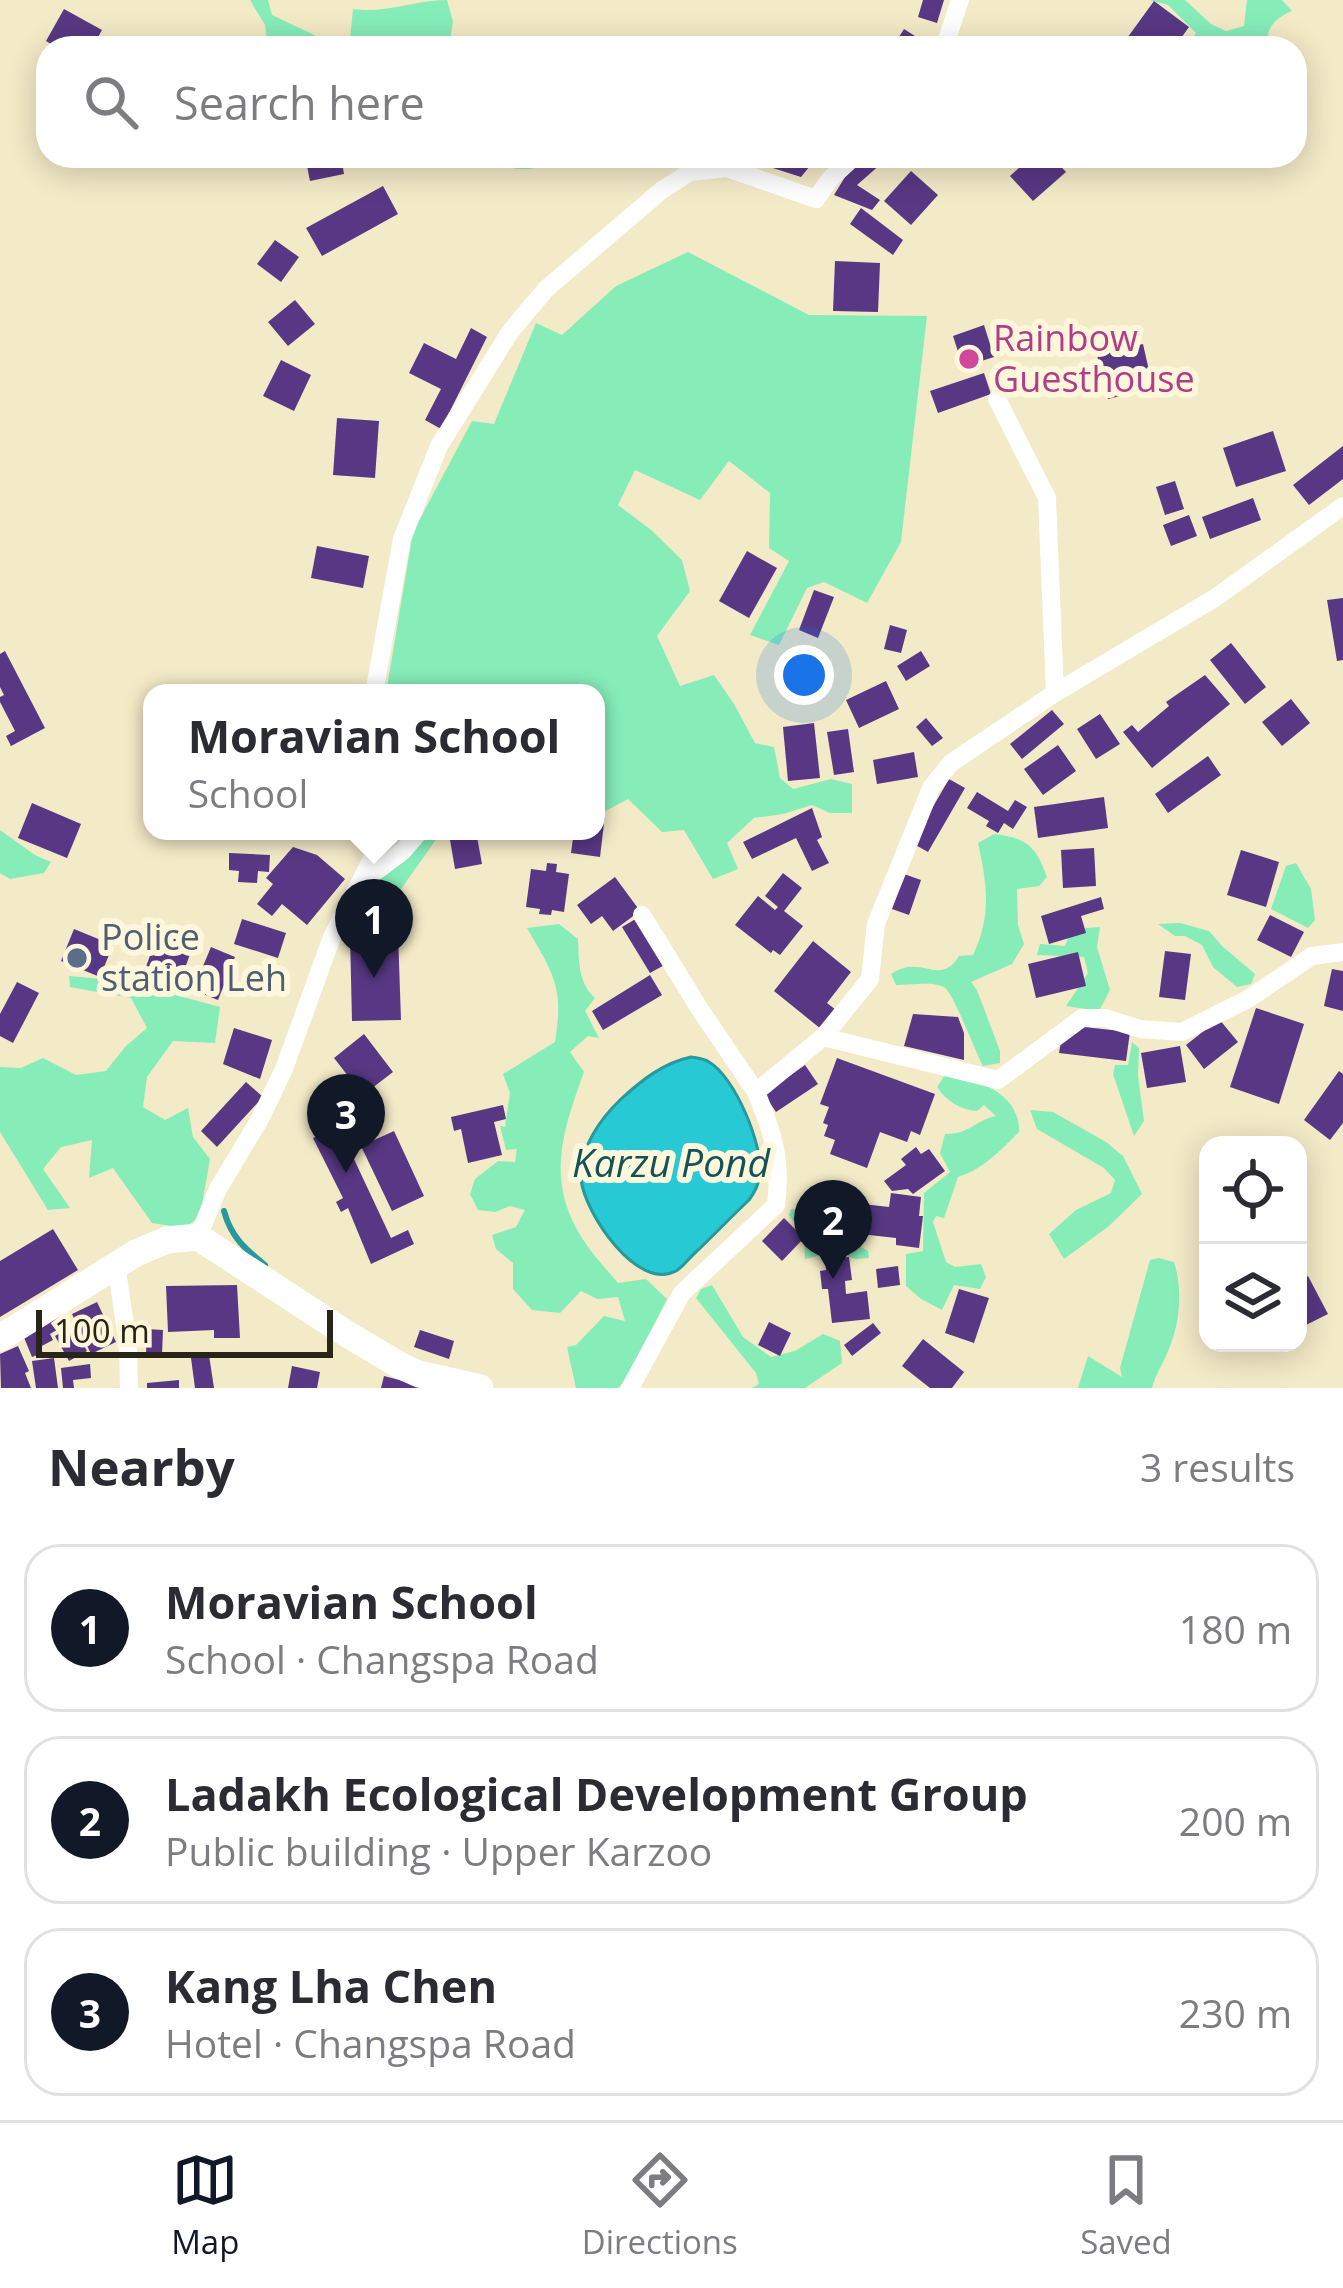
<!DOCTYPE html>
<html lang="en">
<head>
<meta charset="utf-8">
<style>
  body { margin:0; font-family:"Open Sans",sans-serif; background:#f7f7f7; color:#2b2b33 }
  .controls { position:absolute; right:36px; bottom:36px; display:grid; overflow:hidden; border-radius:24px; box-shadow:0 6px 30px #0003 }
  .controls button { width:108px; height:108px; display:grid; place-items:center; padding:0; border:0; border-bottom:3px solid #e1e1e2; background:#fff; color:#2b2b33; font:60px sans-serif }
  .scale { position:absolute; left:36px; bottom:30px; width:297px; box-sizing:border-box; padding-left:12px; border:6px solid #282518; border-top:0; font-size:33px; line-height:42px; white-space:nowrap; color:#282518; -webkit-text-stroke:9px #fff7db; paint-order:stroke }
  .you { position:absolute; left:804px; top:675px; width:42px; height:42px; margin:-30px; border:9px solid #fff; border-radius:50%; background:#1a73e8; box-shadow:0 0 0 18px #1a73e833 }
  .badge { display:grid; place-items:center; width:78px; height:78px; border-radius:50%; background:#111827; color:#fff; font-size:39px; font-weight:700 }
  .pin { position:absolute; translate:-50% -99px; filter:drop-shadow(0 3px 6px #0008) }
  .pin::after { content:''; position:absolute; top:63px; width:42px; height:36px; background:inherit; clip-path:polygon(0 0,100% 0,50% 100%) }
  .popup { position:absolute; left:143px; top:684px; width:462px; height:156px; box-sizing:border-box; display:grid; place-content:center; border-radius:24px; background:#fff; filter:drop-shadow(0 3px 9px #0005); font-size:39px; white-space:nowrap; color:#7c7c81 }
  .popup b { font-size:45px; color:#2b2b33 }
  .popup::after { content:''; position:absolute; left:50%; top:100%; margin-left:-24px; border:24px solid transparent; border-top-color:#fff }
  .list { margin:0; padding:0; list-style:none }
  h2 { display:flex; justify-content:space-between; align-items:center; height:156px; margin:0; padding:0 48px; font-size:51px }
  h2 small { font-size:39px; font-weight:400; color:#7c7c81 }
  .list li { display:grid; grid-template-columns:78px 1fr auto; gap:36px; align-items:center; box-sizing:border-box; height:168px; margin:0 24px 24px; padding:0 24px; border:3px solid #e1e1e2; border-radius:36px }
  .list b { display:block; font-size:45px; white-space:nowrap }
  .list p { margin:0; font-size:39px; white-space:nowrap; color:#7c7c81 }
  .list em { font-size:39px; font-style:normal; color:#7c7c81 }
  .icon { flex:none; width:66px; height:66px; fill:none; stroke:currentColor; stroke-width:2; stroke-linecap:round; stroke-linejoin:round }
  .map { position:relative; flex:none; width:1343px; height:1388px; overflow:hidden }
  .search { position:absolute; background:#fff; box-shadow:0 6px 30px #0003; left:36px; right:36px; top:36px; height:132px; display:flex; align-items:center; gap:30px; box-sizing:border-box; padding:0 42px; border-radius:36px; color:#7c7c81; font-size:45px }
  .sheet { height:732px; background:#fff }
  nav { display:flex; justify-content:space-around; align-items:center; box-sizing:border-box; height:168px; border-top:3px solid #e1e1e2; background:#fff; font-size:33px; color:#7c7c81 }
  nav a { display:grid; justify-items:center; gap:6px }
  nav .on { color:#111827 }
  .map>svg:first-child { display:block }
  .green { fill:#86edb9 }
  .water { fill:#26c9d4; stroke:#27989c; stroke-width:3 }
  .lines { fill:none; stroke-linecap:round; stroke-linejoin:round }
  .stream { stroke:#27989c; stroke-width:6 }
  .building { fill:#583884 }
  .street { stroke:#fff; stroke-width:18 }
  .secondary { stroke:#fff; stroke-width:27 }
  .hotel-dot { fill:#d1479c; stroke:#fff7db; stroke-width:4.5 }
  .service-dot { fill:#5c6f8a; stroke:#fff7db; stroke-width:4.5 }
  .labels { text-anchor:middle; stroke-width:12; stroke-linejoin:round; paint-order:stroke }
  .hotel-label { font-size:36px; fill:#b23c85; stroke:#fff7db; text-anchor:start }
  .service-label { font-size:36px; fill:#4e5e75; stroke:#fff7db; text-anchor:start }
  .water-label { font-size:39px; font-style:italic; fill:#135357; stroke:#fff7db }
</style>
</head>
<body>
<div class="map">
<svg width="1343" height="1388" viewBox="0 0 1343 1388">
  <rect width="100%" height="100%" fill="#f3eac7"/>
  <!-- green -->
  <g class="green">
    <path d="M250 0H268L272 15 325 40 350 39 353 9C385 14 415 0 447 0L453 22 450 39 457 48H268L265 25Z"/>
    <path d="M1150 0H1185L1211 24 1226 31 1244 26 1247 0H1282L1292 11C1273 19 1267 28 1266 48H1186L1196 33 1168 5Z"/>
    <path d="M486 156H550L544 166C523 172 504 170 486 156Z"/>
    <polygon points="688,252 809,315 927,316 901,542 867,603 824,582 807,588 779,645 750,635 789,561 769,548 770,493 729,461 700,500 635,470 618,505 650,529 682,560 690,591 657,636 680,686 714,675 734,704 755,743 774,747 780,778 793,789 831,779 852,784 852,813 830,813 812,805 783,814 754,818 727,843 738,869 713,879 684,830 662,832 628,799 600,814 596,813 596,693 386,693 413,532 472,421 494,424 536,323 562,335 616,286"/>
    <polygon points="0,830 35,855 51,862 44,873 10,879 0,873"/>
    <path d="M409 831H442L401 889 385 901 384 916 387 924 382 938 354 936 346 932C350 898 367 854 403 844Z"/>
    <path d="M994 834C1027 838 1036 846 1047 877L1039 886 1017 889 1018 925 1024 944 1012 964 971 982 977 990 1000 1051V1063L983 1066C976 1053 953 992 944 987 933 981 909 985 896 985L891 974C923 953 939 988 959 956L973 955C992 915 987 884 978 843Z"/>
    <polygon points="1296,863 1311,889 1315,920 1308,928 1271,909 1286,866"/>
    <polygon points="1180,923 1209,931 1222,946 1255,974 1251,984 1237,987 1213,967 1202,945 1185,936 1175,936 1158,924"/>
    <path d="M559 924 578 939C579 961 578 983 595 998L585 1011 599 1038 588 1036 570 1052 584 1072C563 1130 545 1180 582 1238 592 1254 606 1269 618 1283L646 1279 667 1299 626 1379 618 1388H576L567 1347 576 1345 604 1316 625 1321 618 1297 597 1299 581 1291 560 1313 532 1310 513 1289V1263L496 1249 492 1235 516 1227 525 1210 510 1206 495 1212 478 1210 470 1194 475 1179 498 1161 515 1162 517 1149 506 1150 500 1126 505 1127 510 1093 503 1074 555 1042C564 987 554 975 527 928Z"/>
    <polygon points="1100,927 1097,947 1110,990 1099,1011 1066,1006 1088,973 1084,957 1037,955 1040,944 1065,946 1072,929"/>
    <polygon points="69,976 124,981 220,1007 215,1043 173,1041 147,1077 143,1107 165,1120 188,1108 193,1137 210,1159 200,1216 185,1228 152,1223 113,1168 89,1178 92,1140 61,1147 43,1169 70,1208 48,1210 0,1132 0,1067 21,1068 43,1058 76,1075 106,1071 126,1046 147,1028 131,998 70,987"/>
    <polygon points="1132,1042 1139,1048 1138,1076 1144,1121 1134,1136 1113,1074 1115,1065 1128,1065"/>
    <path d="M945 1075C977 1078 1021 1094 1019 1132 1001 1150 982 1170 958 1177L944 1218 936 1216 933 1222 946 1262 955 1267 981 1264 986 1277 980 1289 954 1285 942 1310 921 1299 906 1286V1254L923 1251 924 1193 950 1172 940 1153 945 1134C971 1134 973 1121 996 1116L984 1105 977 1111C961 1110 946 1101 937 1087Z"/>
    <polygon points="1030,1110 1053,1112 1106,1142 1123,1156 1142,1194 1109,1226 1064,1259 1049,1234 1076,1210 1111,1193 1115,1180 1104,1168 1037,1129"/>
    <polygon points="791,1209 802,1210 823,1224 825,1231 849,1239 868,1251 869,1258 856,1259 834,1252 805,1259 804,1238 789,1215"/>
    <path d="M1159 1258 1174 1262C1183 1290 1180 1324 1168 1351 1163 1364 1155 1375 1152 1388H1078L1088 1356 1122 1377 1120 1368 1150 1260Z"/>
    <polygon points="712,1285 743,1337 771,1357 795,1351 823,1334 840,1341 842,1363 805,1388 752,1388 759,1384 756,1373 696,1298 701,1289"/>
  </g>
  <!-- water -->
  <path class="water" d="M691 1057C697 1058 705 1059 709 1062 735 1077 763 1145 760 1174 759 1184 755 1192 749 1200 731 1217 714 1235 696 1252 690 1257 683 1267 676 1271 637 1292 584 1212 581 1179 579 1149 600 1119 621 1099 642 1080 663 1063 691 1057Z"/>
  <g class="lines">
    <!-- stream -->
    <path class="stream" d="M224 1211C231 1237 245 1249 265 1265"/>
  </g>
  <!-- building -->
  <g class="building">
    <polygon points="923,0 944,0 937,23 918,17"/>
    <polygon points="1154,1 1189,27 1174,48 1134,48 1125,41"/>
    <polygon points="64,9 102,30 92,48 58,48 46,41"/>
    <polygon points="904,29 926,43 924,48 892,48"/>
    <polygon points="241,38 244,48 216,48 216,47"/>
    <polygon points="305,156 341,156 344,174 310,181"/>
    <polygon points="750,156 818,156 801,177 748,160"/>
    <polygon points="866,156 890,156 857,185 880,200 872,210 834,195 845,177"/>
    <polygon points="1032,156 1051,156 1066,172 1033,201 1010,176"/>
    <polygon points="911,171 938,195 911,225 884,201"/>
    <polygon points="383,186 398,214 322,256 306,228"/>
    <polygon points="861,208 903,240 893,255 850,224"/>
    <polygon points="275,240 299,257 281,282 257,264"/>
    <polygon points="835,261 880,263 878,312 833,311"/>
    <polygon points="295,300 315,324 288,346 268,322"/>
    <polygon points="984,325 994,357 963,367 953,336"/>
    <polygon points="471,328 487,337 441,429 425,420 441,389 409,373 424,343 456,359"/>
    <polygon points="1143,344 1153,388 1108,399 1097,355"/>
    <polygon points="281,360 311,375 294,411 263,396"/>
    <polygon points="984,373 991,394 938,413 930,391"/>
    <polygon points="337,418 379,421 375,478 333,475"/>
    <polygon points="1273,431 1286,471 1236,487 1223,448"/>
    <polygon points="1343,446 1343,479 1309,505 1293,485"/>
    <polygon points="1175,481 1184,509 1165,515 1156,487"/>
    <polygon points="1253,498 1261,520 1210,539 1202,517"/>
    <polygon points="1189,515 1197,536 1171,546 1163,525"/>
    <polygon points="317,546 369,556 363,588 311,578"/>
    <polygon points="747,551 777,568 749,618 719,601"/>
    <polygon points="814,590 834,597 818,638 799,630"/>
    <polygon points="1343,598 1343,660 1337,661 1327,600"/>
    <polygon points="890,625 907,630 901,653 884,649"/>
    <polygon points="1231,643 1266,687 1245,704 1210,660"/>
    <polygon points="5,651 45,728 11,746 6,736 15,731 0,702 0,697 4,695 0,687 0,654"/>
    <polygon points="921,651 930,666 906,681 897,666"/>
    <polygon points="1205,675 1230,704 1152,768 1123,732 1132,725 1138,732 1169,706 1166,702"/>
    <polygon points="886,681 899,709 859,728 846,700"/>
    <polygon points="1291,699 1310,723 1282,746 1262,722"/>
    <polygon points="1052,710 1064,724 1022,759 1010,744"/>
    <polygon points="1100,714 1120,744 1096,759 1077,729"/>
    <polygon points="926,718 943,738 932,746 916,727"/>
    <polygon points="814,723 820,778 788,781 783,727"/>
    <polygon points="848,729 854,772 834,775 827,732"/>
    <polygon points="1058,745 1076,771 1043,795 1024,769"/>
    <polygon points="914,752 918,777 877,784 873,760"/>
    <polygon points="1208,756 1221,775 1168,813 1155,794"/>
    <polygon points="949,779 965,788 928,852 912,843"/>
    <polygon points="977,792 1008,811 1015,800 1027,807 1013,829 1004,823 998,833 986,826 989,821 967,808"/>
    <polygon points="1104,797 1108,828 1038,838 1034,807"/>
    <polygon points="32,803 81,824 67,858 18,838"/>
    <polygon points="812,808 822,837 817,840 829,863 812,871 796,838 752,859 743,842"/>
    <polygon points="596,814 605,815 600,857 571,853 574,831 596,831"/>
    <polygon points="455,831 476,831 482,864 455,869 449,834"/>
    <polygon points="293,847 317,855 345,879 307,925 282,904 272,916 257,904 273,884 266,878"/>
    <polygon points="1094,848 1096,886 1063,888 1061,850"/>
    <polygon points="1241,850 1279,862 1266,907 1227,895"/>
    <polygon points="229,853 270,855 269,872 258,871 257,883 238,882 239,871 229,870"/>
    <polygon points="547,863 557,864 556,872 569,874 564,912 552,910 551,915 539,914 540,909 526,907 531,869 546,871"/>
    <polygon points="783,873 802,888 784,911 803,926 780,955 773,950 771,953 735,925 758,896 775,910 778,907 765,896"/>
    <polygon points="904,874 921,880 909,915 892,909"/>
    <polygon points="615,877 640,911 613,931 602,916 591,924 577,905"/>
    <polygon points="1101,897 1104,909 1081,916 1086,933 1049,944 1041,916"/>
    <polygon points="1270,915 1304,932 1291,957 1257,940"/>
    <polygon points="639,917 668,963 650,973 622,927"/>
    <polygon points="242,919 286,933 278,958 234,944"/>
    <polygon points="161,925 196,938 178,987 143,975"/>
    <polygon points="74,929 113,945 100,977 61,961"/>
    <polygon points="398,933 401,1020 352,1021 350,935"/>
    <polygon points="813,941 851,972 827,1003 836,1010 821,1029 774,991"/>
    <polygon points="211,947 235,957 218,1000 193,990"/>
    <polygon points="1165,951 1191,954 1185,1000 1159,997"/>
    <polygon points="1078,952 1086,986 1036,998 1028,964"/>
    <polygon points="1332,969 1343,971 1343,1011 1324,1006"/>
    <polygon points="650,975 662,995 603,1030 592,1011"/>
    <polygon points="17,982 39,993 13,1043 0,1036 0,1014"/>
    <polygon points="1256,1008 1304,1024 1279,1104 1230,1087"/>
    <polygon points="913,1014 958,1017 964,1033 964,1060 904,1046"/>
    <polygon points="1219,1019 1238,1042 1204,1069 1186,1045"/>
    <polygon points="1084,1027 1130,1032 1126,1061 1059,1053 1061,1041"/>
    <polygon points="234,1028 272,1040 260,1079 223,1064"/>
    <polygon points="364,1034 393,1072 363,1095 334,1058"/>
    <polygon points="1180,1046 1186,1082 1147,1088 1141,1053"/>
    <polygon points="837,1058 935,1094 920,1135 911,1131 907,1142 880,1132 867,1168 830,1154 835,1140 824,1136 828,1125 823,1123 829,1107 820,1104"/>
    <polygon points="805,1065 818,1084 776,1112 764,1094"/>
    <polygon points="1339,1071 1343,1074 1343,1123 1330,1140 1304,1120"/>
    <polygon points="246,1082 263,1097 217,1147 201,1131"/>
    <polygon points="503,1105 506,1119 494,1122 502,1155 468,1163 461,1129 454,1131 451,1117"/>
    <polygon points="349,1121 355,1134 345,1140 391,1238 408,1230 414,1244 371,1264 348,1208 341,1212 336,1202 343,1198 313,1138"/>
    <polygon points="394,1131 424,1196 392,1211 361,1146"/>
    <polygon points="916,1147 921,1154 929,1149 945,1171 913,1194 908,1189 892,1191 884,1181 906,1165 901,1159"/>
    <polygon points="891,1193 921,1197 919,1216 923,1216 919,1248 896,1245 896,1238 833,1231 837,1201 889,1207"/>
    <polygon points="784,1218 804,1238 782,1261 762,1241"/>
    <polygon points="53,1229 78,1270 0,1317 0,1261"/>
    <polygon points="849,1257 852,1280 845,1281 846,1294 867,1291 870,1319 832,1323 828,1289 822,1289 820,1271 826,1270 825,1259"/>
    <polygon points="898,1266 900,1285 878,1288 876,1269"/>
    <polygon points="1308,1276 1328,1314 1298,1329 1298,1282"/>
    <polygon points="237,1285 240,1338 214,1338 214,1330 168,1332 166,1286"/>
    <polygon points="959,1289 989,1298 974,1343 945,1333"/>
    <polygon points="97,1302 116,1342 91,1354 72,1314"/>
    <polygon points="58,1314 65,1325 50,1334 53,1340 40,1347 43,1353 32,1357 23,1335"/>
    <polygon points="769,1322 791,1333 780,1356 758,1345"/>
    <polygon points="873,1323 881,1333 852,1356 844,1345"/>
    <polygon points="73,1326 87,1351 69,1361 55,1336"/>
    <polygon points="147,1329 163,1330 162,1355 146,1354"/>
    <polygon points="420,1330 454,1341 449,1359 414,1347"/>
    <polygon points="923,1339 964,1372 952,1388 930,1388 902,1366"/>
    <polygon points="1220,1343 1249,1343 1249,1345 1222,1351"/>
    <polygon points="18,1346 29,1371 25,1373 31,1388 1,1388 0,1354"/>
    <polygon points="209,1355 214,1388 195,1388 191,1358"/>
    <polygon points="54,1358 58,1388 36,1388 32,1361"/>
    <polygon points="90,1364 91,1378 73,1380 74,1388 63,1388 61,1368"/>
    <polygon points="292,1366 320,1372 317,1388 288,1388"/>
    <polygon points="384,1376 423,1386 423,1388 381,1388"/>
    <polygon points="179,1380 179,1388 147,1388 147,1383"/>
  </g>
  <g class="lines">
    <!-- street -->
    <g class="street">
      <polyline points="944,48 960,0"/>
      <polyline points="997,399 1047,498 1055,693"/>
      <polyline points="374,693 402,539 439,446 510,332 546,289 662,190 690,172 727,168 816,199 830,179 855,156"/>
      <polyline points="363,881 403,851 420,831"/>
      <polyline points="642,915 699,1008 756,1092"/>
      <polyline points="823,1037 870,979 876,924 931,788 951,763 1055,693 1215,598 1343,506"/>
      <polyline points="198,1237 218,1189 260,1119 284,1069 332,937 380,843 381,831"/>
      <polyline points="116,1264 128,1345 129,1388"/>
      <path d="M630 1388 682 1293 776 1205C782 1160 773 1133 756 1092L823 1037 998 1080 1082 1018H1105L1140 1029 1182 1032 1248 999 1312 956 1343 952"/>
    </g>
    <!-- secondary -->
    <polyline class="secondary" points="0,1338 136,1253 167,1240 198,1237 347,1334 401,1366 419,1374 480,1388"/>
  </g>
  <!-- markers -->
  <circle class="hotel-dot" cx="969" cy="359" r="12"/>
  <circle class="service-dot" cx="77" cy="958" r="12"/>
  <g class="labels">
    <!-- hotel labels -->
    <g class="hotel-label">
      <text x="993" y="351">Rainbow<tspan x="993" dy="41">Guesthouse</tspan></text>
    </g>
    <!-- service labels -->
    <g class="service-label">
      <text x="101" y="950">Police<tspan x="101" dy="41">station Leh</tspan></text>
    </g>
    <!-- water labels -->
    <g class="water-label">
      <text x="671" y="1177">Karzu Pond</text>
    </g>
  </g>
</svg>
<div class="controls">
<button><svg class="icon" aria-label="locate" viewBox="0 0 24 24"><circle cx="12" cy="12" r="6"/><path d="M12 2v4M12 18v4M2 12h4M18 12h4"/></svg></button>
<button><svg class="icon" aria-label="layers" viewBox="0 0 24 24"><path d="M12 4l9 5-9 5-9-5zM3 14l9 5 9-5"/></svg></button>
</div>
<div class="scale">100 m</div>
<div class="you"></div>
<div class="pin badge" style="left:374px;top:978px">1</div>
<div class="popup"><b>Moravian School</b>School</div>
<div class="pin badge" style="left:833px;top:1279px">2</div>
<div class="pin badge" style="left:346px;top:1173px">3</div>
<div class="search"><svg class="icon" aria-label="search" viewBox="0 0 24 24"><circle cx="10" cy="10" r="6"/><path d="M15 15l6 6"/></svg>Search here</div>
</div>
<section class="sheet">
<h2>Nearby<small>3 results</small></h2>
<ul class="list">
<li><span class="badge">1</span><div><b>Moravian School</b><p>School · Changspa Road</p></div><em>180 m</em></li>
<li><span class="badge">2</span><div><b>Ladakh Ecological Development Group</b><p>Public building · Upper Karzoo</p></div><em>200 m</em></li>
<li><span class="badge">3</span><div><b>Kang Lha Chen</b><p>Hotel · Changspa Road</p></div><em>230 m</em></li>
</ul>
</section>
<nav>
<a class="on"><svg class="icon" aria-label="map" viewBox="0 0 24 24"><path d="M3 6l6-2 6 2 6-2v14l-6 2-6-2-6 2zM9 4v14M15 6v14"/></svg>Map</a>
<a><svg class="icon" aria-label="directions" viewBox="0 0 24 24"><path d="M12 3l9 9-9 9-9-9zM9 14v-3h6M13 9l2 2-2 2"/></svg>Directions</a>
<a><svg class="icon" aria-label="saved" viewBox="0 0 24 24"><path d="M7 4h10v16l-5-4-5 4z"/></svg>Saved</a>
</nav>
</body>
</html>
